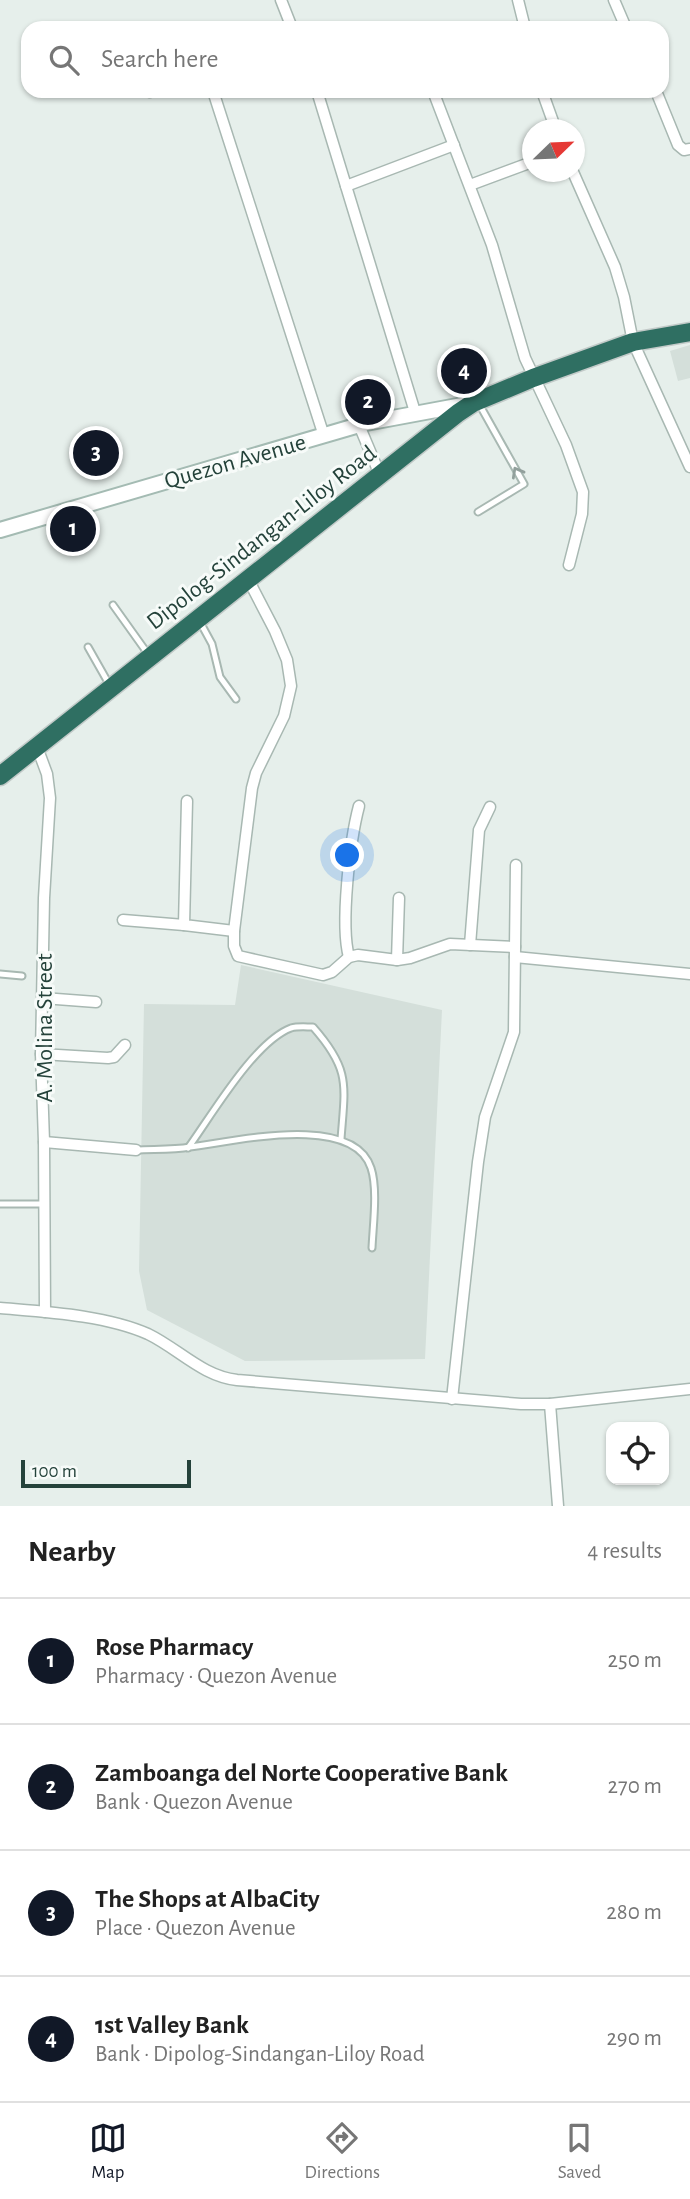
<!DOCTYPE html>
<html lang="en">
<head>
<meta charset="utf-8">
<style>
  body { margin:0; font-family:"Alegreya Sans",sans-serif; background:#f2f2f2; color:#222 }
  .controls { position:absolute; right:21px; bottom:21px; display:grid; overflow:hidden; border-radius:14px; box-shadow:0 2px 5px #0004 }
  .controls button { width:63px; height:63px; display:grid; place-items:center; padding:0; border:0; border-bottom:2px solid #e0e0e0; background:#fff; color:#222; font:35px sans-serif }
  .compass { position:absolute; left:522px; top:119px; width:63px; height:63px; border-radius:50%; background:#fff; box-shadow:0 2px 5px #0004; rotate:67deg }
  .scale { position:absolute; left:21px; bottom:18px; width:170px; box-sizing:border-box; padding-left:7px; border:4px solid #24423a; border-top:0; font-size:19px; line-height:24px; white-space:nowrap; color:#24423a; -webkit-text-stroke:5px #f7fbf9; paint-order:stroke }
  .you { position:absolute; left:348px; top:856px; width:24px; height:24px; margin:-18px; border:5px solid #fff; border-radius:50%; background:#1a73e8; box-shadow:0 0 0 10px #1a73e833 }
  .badge { display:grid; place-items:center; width:46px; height:46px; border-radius:50%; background:#111827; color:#fff; font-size:23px; font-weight:700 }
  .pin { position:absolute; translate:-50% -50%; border:4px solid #fff; box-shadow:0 2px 7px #0006 }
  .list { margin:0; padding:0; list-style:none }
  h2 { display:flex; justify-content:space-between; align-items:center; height:91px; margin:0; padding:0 28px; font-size:30px }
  h2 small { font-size:23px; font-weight:400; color:#767676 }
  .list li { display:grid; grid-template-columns:46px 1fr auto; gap:21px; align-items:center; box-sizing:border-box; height:126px; padding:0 28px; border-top:2px solid #e0e0e0 }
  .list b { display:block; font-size:26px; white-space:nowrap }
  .list p { margin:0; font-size:23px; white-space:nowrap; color:#767676 }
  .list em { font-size:23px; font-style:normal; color:#767676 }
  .icon { flex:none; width:38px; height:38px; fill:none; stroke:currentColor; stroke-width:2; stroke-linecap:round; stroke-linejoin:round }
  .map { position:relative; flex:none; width:690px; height:1506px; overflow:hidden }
  .search { position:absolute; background:#fff; box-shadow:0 2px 5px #0004; left:21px; right:21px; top:21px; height:77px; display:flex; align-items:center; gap:18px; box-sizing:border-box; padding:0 24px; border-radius:21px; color:#767676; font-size:26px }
  .sheet { height:595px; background:#fff }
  nav { display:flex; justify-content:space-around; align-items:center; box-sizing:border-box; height:98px; border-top:2px solid #e0e0e0; background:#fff; font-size:19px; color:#767676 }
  nav a { display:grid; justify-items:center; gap:4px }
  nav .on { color:#111827 }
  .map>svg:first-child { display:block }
  .built { fill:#d4dfda }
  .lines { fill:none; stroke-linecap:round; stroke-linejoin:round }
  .lane-casing { stroke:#a8b8b2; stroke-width:9 }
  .street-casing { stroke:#a8b8b2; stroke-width:13 }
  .secondary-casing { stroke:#a4bbb3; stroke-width:18 }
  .highway-casing { stroke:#c2cac8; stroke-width:21 }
  .lane { stroke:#fff; stroke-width:5 }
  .street { stroke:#fff; stroke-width:10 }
  .secondary { stroke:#fff; stroke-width:14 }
  .highway { stroke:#2f6f62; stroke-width:18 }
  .oneway { stroke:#92a09c }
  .labels { text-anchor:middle; stroke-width:6; stroke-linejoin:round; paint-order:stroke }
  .street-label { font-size:24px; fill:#24423a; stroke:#f7fbf9 }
</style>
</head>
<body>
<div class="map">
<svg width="690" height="1506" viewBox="0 0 690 1506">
  <rect width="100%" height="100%" fill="#e6efeb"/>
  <!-- built -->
  <g class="built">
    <polygon points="690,345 690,378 678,381 670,351"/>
    <polygon points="241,965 442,1010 425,1359 245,1361 147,1310 139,1271 144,1004 235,1005"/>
  </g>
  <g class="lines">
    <!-- lane casing -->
    <g class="lane-casing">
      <g id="lane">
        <polyline points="478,512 524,484 478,402"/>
        <polyline points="113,605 148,654"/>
        <polyline points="200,622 212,644 220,677 236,699"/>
        <polyline points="88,647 109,684"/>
        <polyline points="0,974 22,976"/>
        <path d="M188 1148C212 1115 254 1042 291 1028 298 1026 306 1027 313 1027 351 1070 345 1085 341 1139"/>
        <path d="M136 1150C154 1149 173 1150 190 1147 232 1142 353 1112 371 1168 378 1189 373 1225 372 1248"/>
        <polyline points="0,1204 44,1204"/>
      </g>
    </g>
    <!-- street casing -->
    <g class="street-casing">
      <g id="street">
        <polyline points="281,0 292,28"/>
        <polyline points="518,0 525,28"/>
        <polyline points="614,0 626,28"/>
        <polyline points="213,91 324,436"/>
        <polyline points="317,91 415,412"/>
        <polyline points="433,91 492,245 525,358 566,445 583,492 582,514 569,565"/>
        <polyline points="542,91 556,130"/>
        <polyline points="656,91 678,145 684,150 690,149"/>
        <polyline points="150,92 152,91"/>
        <polyline points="573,172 615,267 624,297 633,342 690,467"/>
        <polyline points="470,185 532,162"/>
        <polyline points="346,186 454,145"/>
        <polyline points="359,425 380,475"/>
        <polyline points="248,579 275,631 287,660 291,686 284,716 256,773 252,788 234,931 234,946 238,956 323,975 332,972 349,957 358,955 397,960 410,958 450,944 515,947"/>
        <polyline points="37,747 47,774 50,798 44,898 41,1054 44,1142 45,1312"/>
        <polyline points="187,801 184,925 234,931"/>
        <polyline points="123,920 184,925"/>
        <polyline points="470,945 479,830 490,807"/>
        <path d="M349 957C340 925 350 840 359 806"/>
        <polyline points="515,957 690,974"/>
        <polyline points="397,960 399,898"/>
        <polyline points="43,998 96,1002"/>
        <polyline points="41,1054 108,1058 114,1057 125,1045"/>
        <polyline points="44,1142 136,1150"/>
        <path d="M0 1308C46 1312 105 1315 148 1334 179 1349 202 1376 237 1380L521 1404H550L690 1389"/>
        <polyline points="452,1399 478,1162 485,1117 514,1032 516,865"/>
        <polyline points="550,1404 558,1506"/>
      </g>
    </g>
    <!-- secondary casing -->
    <g class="secondary-casing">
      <polyline id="secondary" points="0,530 366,423 468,404"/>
    </g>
    <!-- highway casing -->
    <g class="highway-casing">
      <polyline id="highway" points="0,776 458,413 473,403 533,378 633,342 690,332"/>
    </g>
    <!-- lane -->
    <use href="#lane" class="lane"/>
    <!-- street -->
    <use href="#street" class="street"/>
    <!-- secondary -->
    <use href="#secondary" class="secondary"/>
    <!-- highway -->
    <use href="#highway" class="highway"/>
  </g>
  <!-- one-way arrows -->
  <defs><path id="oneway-chevron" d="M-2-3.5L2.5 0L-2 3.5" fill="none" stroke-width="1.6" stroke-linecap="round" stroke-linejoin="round" transform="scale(1.75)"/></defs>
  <use class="oneway" href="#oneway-chevron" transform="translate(517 472) rotate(-119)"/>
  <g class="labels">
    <!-- street labels -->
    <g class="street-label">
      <text transform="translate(235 461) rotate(-16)" y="8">Quezon Avenue</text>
      <text transform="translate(261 537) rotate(-38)" y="8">Dipolog-Sindangan-Liloy Road</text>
      <text transform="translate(44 1028) rotate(-90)" y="8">A. Molina Street</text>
    </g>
  </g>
</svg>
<div class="controls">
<button><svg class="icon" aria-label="locate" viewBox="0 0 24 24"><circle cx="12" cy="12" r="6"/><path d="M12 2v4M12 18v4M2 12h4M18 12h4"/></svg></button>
</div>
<svg class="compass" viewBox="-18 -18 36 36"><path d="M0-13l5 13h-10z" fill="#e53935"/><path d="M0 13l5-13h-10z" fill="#767676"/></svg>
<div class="scale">100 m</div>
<div class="you"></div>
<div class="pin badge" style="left:73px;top:529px">1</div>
<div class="pin badge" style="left:368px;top:402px">2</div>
<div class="pin badge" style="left:96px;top:453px">3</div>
<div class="pin badge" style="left:464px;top:371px">4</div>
<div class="search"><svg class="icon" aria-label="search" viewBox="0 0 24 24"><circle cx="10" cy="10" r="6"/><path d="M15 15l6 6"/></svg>Search here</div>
</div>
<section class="sheet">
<h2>Nearby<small>4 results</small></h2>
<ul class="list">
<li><span class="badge">1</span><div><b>Rose Pharmacy</b><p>Pharmacy · Quezon Avenue</p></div><em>250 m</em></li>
<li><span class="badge">2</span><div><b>Zamboanga del Norte Cooperative Bank</b><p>Bank · Quezon Avenue</p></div><em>270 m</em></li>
<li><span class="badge">3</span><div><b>The Shops at AlbaCity</b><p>Place · Quezon Avenue</p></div><em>280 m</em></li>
<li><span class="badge">4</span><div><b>1st Valley Bank</b><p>Bank · Dipolog-Sindangan-Liloy Road</p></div><em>290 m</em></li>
</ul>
</section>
<nav>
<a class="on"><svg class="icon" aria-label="map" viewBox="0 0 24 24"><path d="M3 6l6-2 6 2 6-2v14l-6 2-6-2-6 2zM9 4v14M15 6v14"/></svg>Map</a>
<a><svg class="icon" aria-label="directions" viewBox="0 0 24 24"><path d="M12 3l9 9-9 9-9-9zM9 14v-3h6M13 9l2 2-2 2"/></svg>Directions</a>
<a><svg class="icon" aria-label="saved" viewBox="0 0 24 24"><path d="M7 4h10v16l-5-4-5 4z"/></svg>Saved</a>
</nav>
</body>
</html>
